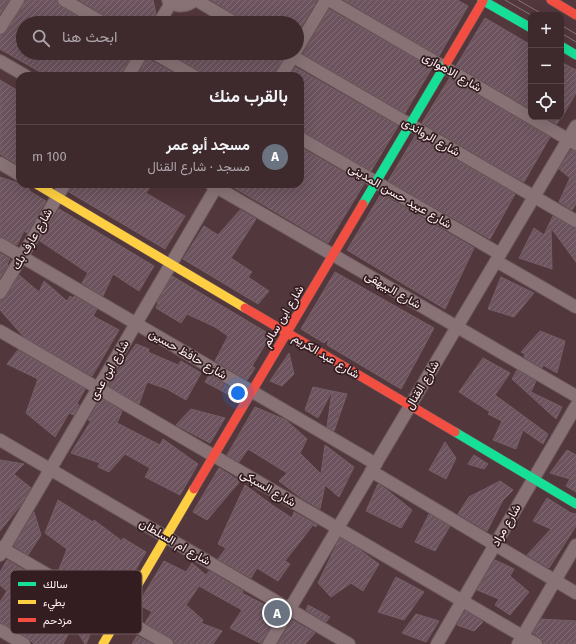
<!DOCTYPE html>
<html lang="ar">
<head>
<meta charset="utf-8">
<style>
  body { margin:0; font-family:"Fira Sans",Vazirmatn,sans-serif; background:#493539; color:#f1f3f6; direction:rtl }
  .controls { position:absolute; right:12px; top:12px; display:grid; overflow:hidden; border-radius:8px; box-shadow:0 4px 16px #0002 }
  .controls button { width:36px; height:36px; display:grid; place-items:center; padding:0; border:0; border-bottom:1px solid #574549; background:#3e292d; color:#f1f3f6; font:20px sans-serif }
  .you { position:absolute; left:238px; top:393px; width:14px; height:14px; margin:-10px; border:3px solid #fff; border-radius:50%; background:#1a73e8; box-shadow:0 0 0 6px #1a73e833 }
  .badge { display:grid; place-items:center; width:26px; height:26px; border-radius:50%; background:#c2b0b3; color:#fff; font-size:13px; font-weight:700 }
  .pin { position:absolute; translate:-50% -50%; border:2px solid #fff; box-shadow:0 1px 4px #0006 }
  .list { margin:0; padding:0; list-style:none }
  h2 { display:flex; justify-content:space-between; align-items:center; height:52px; margin:0; padding:0 16px; font-size:17px }
  h2 small { font-size:13px; font-weight:400; color:#ada6aa }
  .list li { display:grid; grid-template-columns:26px 1fr auto; gap:12px; align-items:center; box-sizing:border-box; height:64px; padding:0 16px; border-top:1px solid #574549 }
  .list b { display:block; font-size:15px; white-space:nowrap }
  .list p { margin:0; font-size:13px; white-space:nowrap; color:#ada6aa }
  .list em { font-size:13px; font-style:normal; color:#ada6aa }
  .icon { flex:none; width:22px; height:22px; fill:none; stroke:currentColor; stroke-width:2; stroke-linecap:round; stroke-linejoin:round }
  .map { position:relative; flex:none; width:576px; height:644px; overflow:hidden; direction:ltr }
  .search { position:absolute; background:#3e292d; box-shadow:0 4px 16px #0002; left:16px; top:16px; width:288px; height:44px; display:flex; align-items:center; gap:10px; box-sizing:border-box; padding:0 14px; border-radius:22px; color:#ada6aa; font-size:15px }
  .panel { position:absolute; background:#3e292d; box-shadow:0 4px 16px #0002; left:16px; top:72px; width:288px; height:116px; border-radius:12px; direction:rtl }
  .map>svg:first-child { display:block }
  .building { fill:url(#building-hatch); stroke:#755f66 }
  .lines { fill:none; stroke-linecap:round; stroke-linejoin:round }
  .street-casing { stroke:#6a575a; stroke-width:14 }
  .fast-casing { stroke:#6a575a; stroke-width:10 }
  .slow-casing { stroke:#6a575a; stroke-width:10 }
  .jam-casing { stroke:#6a575a; stroke-width:10 }
  .street { stroke:#887276; stroke-width:12 }
  .fast { stroke:#16e098; stroke-width:9 }
  .slow { stroke:#ffcf43; stroke-width:9 }
  .jam { stroke:#f24e42; stroke-width:9 }
  .tram { stroke:#887377; stroke-width:1 }
  .labels { text-anchor:middle; stroke-width:3.5; stroke-linejoin:round; paint-order:stroke }
  .street-label { font-size:12px; fill:#fff1f3; stroke:#341d21 }
  .key { fill:#341d21; stroke:#715d60; stroke-width:1 }
  .key-label { font-size:11px; fill:#fff1f3 }
</style>
</head>
<body>
<div class="map">
<svg width="576" height="644" viewBox="0 0 576 644">
  <defs>
    <pattern id="building-hatch" width="6" height="6" patternUnits="userSpaceOnUse"><rect width="6" height="6" fill="#6c535d"/><path d="M-1 1l2-2M0 6l6-6M5 7l2-2" fill="none" stroke="#826c75"/></pattern>
  </defs>
  <rect width="100%" height="100%" fill="#52373c"/>
  <!-- building -->
  <g class="building">
    <polygon points="0,0 9,0 0,14"/>
    <polygon points="25,0 57,0 60,6 88,23 23,23 23,53 133,53 121,76 47,76 0,49 0,35 6,32 24,4"/>
    <polygon points="79,0 153,0 156,14 152,23 110,23 107,17"/>
    <polygon points="211,0 317,0 297,34 297,23 242,23 239,17"/>
    <polygon points="344,0 457,0 468,6 439,56"/>
    <polygon points="329,9 432,68 405,113 303,54"/>
    <polygon points="208,16 220,23 203,23"/>
    <polygon points="485,18 531,45 531,109 456,66"/>
    <polygon points="169,53 275,53 283,59 274,76 201,76 198,70"/>
    <polygon points="148,57 150,60 179,76 137,76"/>
    <polygon points="561,62 576,70 576,93 561,119"/>
    <polygon points="295,67 398,126 371,171 304,132 300,131 300,76 290,76"/>
    <polygon points="449,79 550,137 524,182 422,123"/>
    <polygon points="0,80 20,92 20,166 0,154"/>
    <polygon points="545,117 561,117 557,124"/>
    <polygon points="415,136 515,194 490,239 388,181"/>
    <polygon points="300,147 364,184 328,243 228,184 300,184"/>
    <polygon points="571,150 576,151 576,204 572,210 559,202 570,178 559,169"/>
    <polygon points="0,177 27,186 31,192 46,201 27,233 24,231 17,245 0,237"/>
    <polygon points="72,184 152,184 146,193 185,216 165,249 69,192"/>
    <polygon points="381,194 474,248 445,309 347,250"/>
    <polygon points="59,209 154,266 139,291 113,274 103,296 82,283 88,273 40,241"/>
    <polygon points="240,210 256,219 231,258 252,272 248,277 269,291 258,304 183,259 204,226 218,235"/>
    <polygon points="553,216 576,228 576,262 551,228 552,269 519,258 534,228 544,235"/>
    <polygon points="0,253 10,259 7,264 8,265 0,278"/>
    <polygon points="335,272 434,328 401,389 327,345 329,338 324,343 301,329"/>
    <polygon points="19,275 39,292 44,281 67,301 70,296 73,298 74,296 97,309 93,316 119,330 92,376 24,337 0,310 0,300 6,297"/>
    <polygon points="172,276 271,335 252,366 255,368 247,380 215,361 228,336 215,327 187,314 181,323 156,308 158,303 157,302"/>
    <polygon points="501,277 534,293 514,317 488,309"/>
    <polygon points="540,331 565,341 557,373 543,365 542,368 524,357 525,354 521,352"/>
    <polygon points="136,344 149,349 148,352 178,365 181,361 201,373 186,400 167,389 147,382 139,404 108,386 118,370"/>
    <polygon points="18,350 85,389 77,404 79,405 74,415 69,413 55,437 26,413 38,379 7,364"/>
    <polygon points="289,353 294,374 282,386 270,381"/>
    <polygon points="483,358 510,373 495,395 548,434 543,444 523,430 516,449 493,440 502,421 488,414 490,412 459,392"/>
    <polygon points="517,370 536,381 531,392 562,407 556,419 512,379"/>
    <polygon points="209,375 239,393 235,398 205,382"/>
    <polygon points="313,387 332,391 318,418 305,410"/>
    <polygon points="332,391 347,394 334,431 327,427"/>
    <polygon points="101,398 122,411 117,423 160,445 163,439 198,464 180,495 145,477 150,468 125,454 109,472 98,467 100,463 71,453 91,421 88,420"/>
    <polygon points="255,407 286,420 307,439 300,453 321,474 325,445 354,467 339,497 325,485 320,509 300,497 279,481 287,473 248,449 239,462 227,455"/>
    <polygon points="191,409 225,418 210,443 176,425"/>
    <polygon points="445,442 456,458 446,479 429,470"/>
    <polygon points="567,450 576,455 576,492 566,486 570,479 550,473"/>
    <polygon points="474,455 488,464 484,469 468,464"/>
    <polygon points="0,460 24,464 14,474 31,488 20,506 0,531"/>
    <polygon points="219,468 240,481 207,520 193,512"/>
    <polygon points="500,481 513,490 503,500 487,531 458,514 469,497"/>
    <polygon points="378,484 386,489 412,510 401,528 366,511"/>
    <polygon points="245,485 275,507 292,518 294,512 317,525 316,527 313,525 285,561 290,564 278,581 257,568 251,578 218,559 226,548 218,544"/>
    <polygon points="547,498 571,513 576,514 576,526 549,568 527,555 551,529 533,521"/>
    <polygon points="58,500 93,522 94,520 122,541 123,538 146,552 121,594 118,592 111,603 58,572 67,549 45,533"/>
    <polygon points="34,512 41,535 28,555 14,546"/>
    <polygon points="429,514 450,526 435,551 415,542"/>
    <polygon points="340,538 360,550 379,564 363,591 351,583 331,597 318,583 332,554"/>
    <polygon points="7,560 99,613 86,644 85,644 73,625 63,644 34,644 28,638 0,623 0,602 7,591 0,585 0,572"/>
    <polygon points="495,560 514,569 510,576 529,592 510,615 495,605 499,599 477,590"/>
    <polygon points="164,561 186,572 192,563 206,575 209,571 243,591 242,593 279,612 262,644 230,628 242,610 199,586 186,605 203,620 201,623 222,631 213,644 174,644 171,638 145,623 152,612 138,604"/>
    <polygon points="396,577 424,592 404,620 378,612"/>
    <polygon points="308,605 330,617 326,622 306,610"/>
    <polygon points="465,611 483,622 474,631 457,625"/>
    <polygon points="416,614 439,621 426,642 402,633"/>
    <polygon points="541,619 576,621 576,644 543,644 540,638 533,633"/>
    <polygon points="292,620 315,633 305,644 278,644"/>
    <polygon points="137,636 152,644 132,644"/>
  </g>
  <g class="lines">
    <!-- street casing -->
    <g class="street-casing">
      <g id="street">
        <polyline points="64,0 103,23"/>
        <path d="M168 0C176 8 187 7 195 0"/>
        <polyline points="196,0 235,23"/>
        <polyline points="329,0 576,144"/>
        <polyline points="159,23 171,3"/>
        <polyline points="0,28 18,0"/>
        <polyline points="297,49 326,0"/>
        <polyline points="154,53 194,76"/>
        <polyline points="287,53 576,221"/>
        <polyline points="0,61 26,76"/>
        <polyline points="128,76 142,53"/>
        <polyline points="281,76 295,53"/>
        <polyline points="300,138 500,254"/>
        <polyline points="0,163 20,175"/>
        <polyline points="211,184 576,396"/>
        <polyline points="0,244 376,464"/>
        <polyline points="496,261 576,307"/>
        <polyline points="0,293 65,184"/>
        <polyline points="0,331 536,644"/>
        <polyline points="0,440 349,644"/>
        <polyline points="371,471 576,593"/>
        <polyline points="0,547 167,644"/>
        <polyline points="0,555 218,184"/>
        <polyline points="0,630 24,644"/>
        <polyline points="269,644 576,126"/>
        <polyline points="437,644 576,406"/>
        <polyline points="518,644 576,545"/>
      </g>
    </g>
    <!-- fast casing -->
    <g class="fast-casing">
      <g id="fast">
        <polyline points="482,0 531,28"/>
        <polyline points="561,46 576,55"/>
        <polyline points="363,204 447,62"/>
        <polyline points="455,432 576,504"/>
      </g>
    </g>
    <!-- slow casing -->
    <g class="slow-casing">
      <g id="slow">
        <polyline points="36,184 245,308"/>
        <polyline points="103,644 194,489"/>
      </g>
    </g>
    <!-- jam casing -->
    <g class="jam-casing">
      <g id="jam">
        <polyline points="551,0 576,15"/>
        <polyline points="447,62 483,1"/>
        <polyline points="245,308 455,432"/>
        <polyline points="194,489 363,204"/>
      </g>
    </g>
    <!-- street -->
    <use href="#street" class="street"/>
    <!-- fast -->
    <use href="#fast" class="fast"/>
    <!-- slow -->
    <use href="#slow" class="slow"/>
    <!-- jam -->
    <use href="#jam" class="jam"/>
    <!-- tram -->
    <g class="tram">
      <polyline points="505,0 531,15"/>
      <polyline points="518,0 544,15"/>
      <polyline points="561,25 576,34"/>
      <polyline points="561,33 576,42"/>
    </g>
  </g>
  <g class="labels">
    <!-- street labels -->
    <g class="street-label">
      <text transform="translate(452 72) rotate(30)" y="4">شارع الاهوازى</text>
      <text transform="translate(431 137) rotate(30)" y="4">شارع الرواندى</text>
      <text transform="translate(400 196) rotate(30)" y="4">شارع عبيد حسن المدينى</text>
      <text transform="translate(32 239) rotate(-60)" y="4">شارع عارف بك</text>
      <text transform="translate(393 290) rotate(30)" y="4">شارع البيهقى</text>
      <text transform="translate(283 316) rotate(-59)" y="4">شارع ابن سالم</text>
      <text transform="translate(188 354) rotate(30)" y="4">شارع حافظ حسين</text>
      <text transform="translate(326 356) rotate(31)" y="4">شارع عبد الكريم</text>
      <text transform="translate(109 370) rotate(-60)" y="4">شارع ابن عدى</text>
      <text transform="translate(422 385) rotate(-59)" y="4">شارع القنال</text>
      <text transform="translate(268 488) rotate(30)" y="4">شارع السبكى</text>
      <text transform="translate(506 525) rotate(-60)" y="4">شارع مراد</text>
      <text transform="translate(175 542) rotate(30)" y="4">شارع ام السلطان</text>
    </g>
  </g>
  <!-- legend -->
  <rect x="10" y="570" width="132" height="64" rx="6" class="key"/>
  <rect x="18" y="582" width="18" height="4" fill="#16e098"/>
  <rect x="18" y="600" width="18" height="4" fill="#ffcf43"/>
  <rect x="18" y="618" width="18" height="4" fill="#f24e42"/>
  <g class="key-label">
    <text x="43" y="588">سالك</text>
    <text x="43" y="606">بطيء</text>
    <text x="43" y="624">مزدحم</text>
  </g>
</svg>
<div class="controls">
<button>+</button>
<button>−</button>
<button><svg class="icon" aria-label="locate" viewBox="0 0 24 24"><circle cx="12" cy="12" r="6"/><path d="M12 2v4M12 18v4M2 12h4M18 12h4"/></svg></button>
</div>
<div class="you"></div>
<div class="pin badge" style="left:277px;top:613px;background:#6b7280">A</div>
<div class="search"><svg class="icon" aria-label="search" viewBox="0 0 24 24"><circle cx="10" cy="10" r="6"/><path d="M15 15l6 6"/></svg>ابحث هنا</div>
<section class="panel">
<h2>بالقرب منك<small></small></h2>
<ul class="list">
<li><span class="badge" style="background:#6b7280">A</span><div><b>مسجد أبو عمر</b><p>مسجد · شارع القنال</p></div><em>100 m</em></li>
</ul>
</section>
</div>
</body>
</html>
